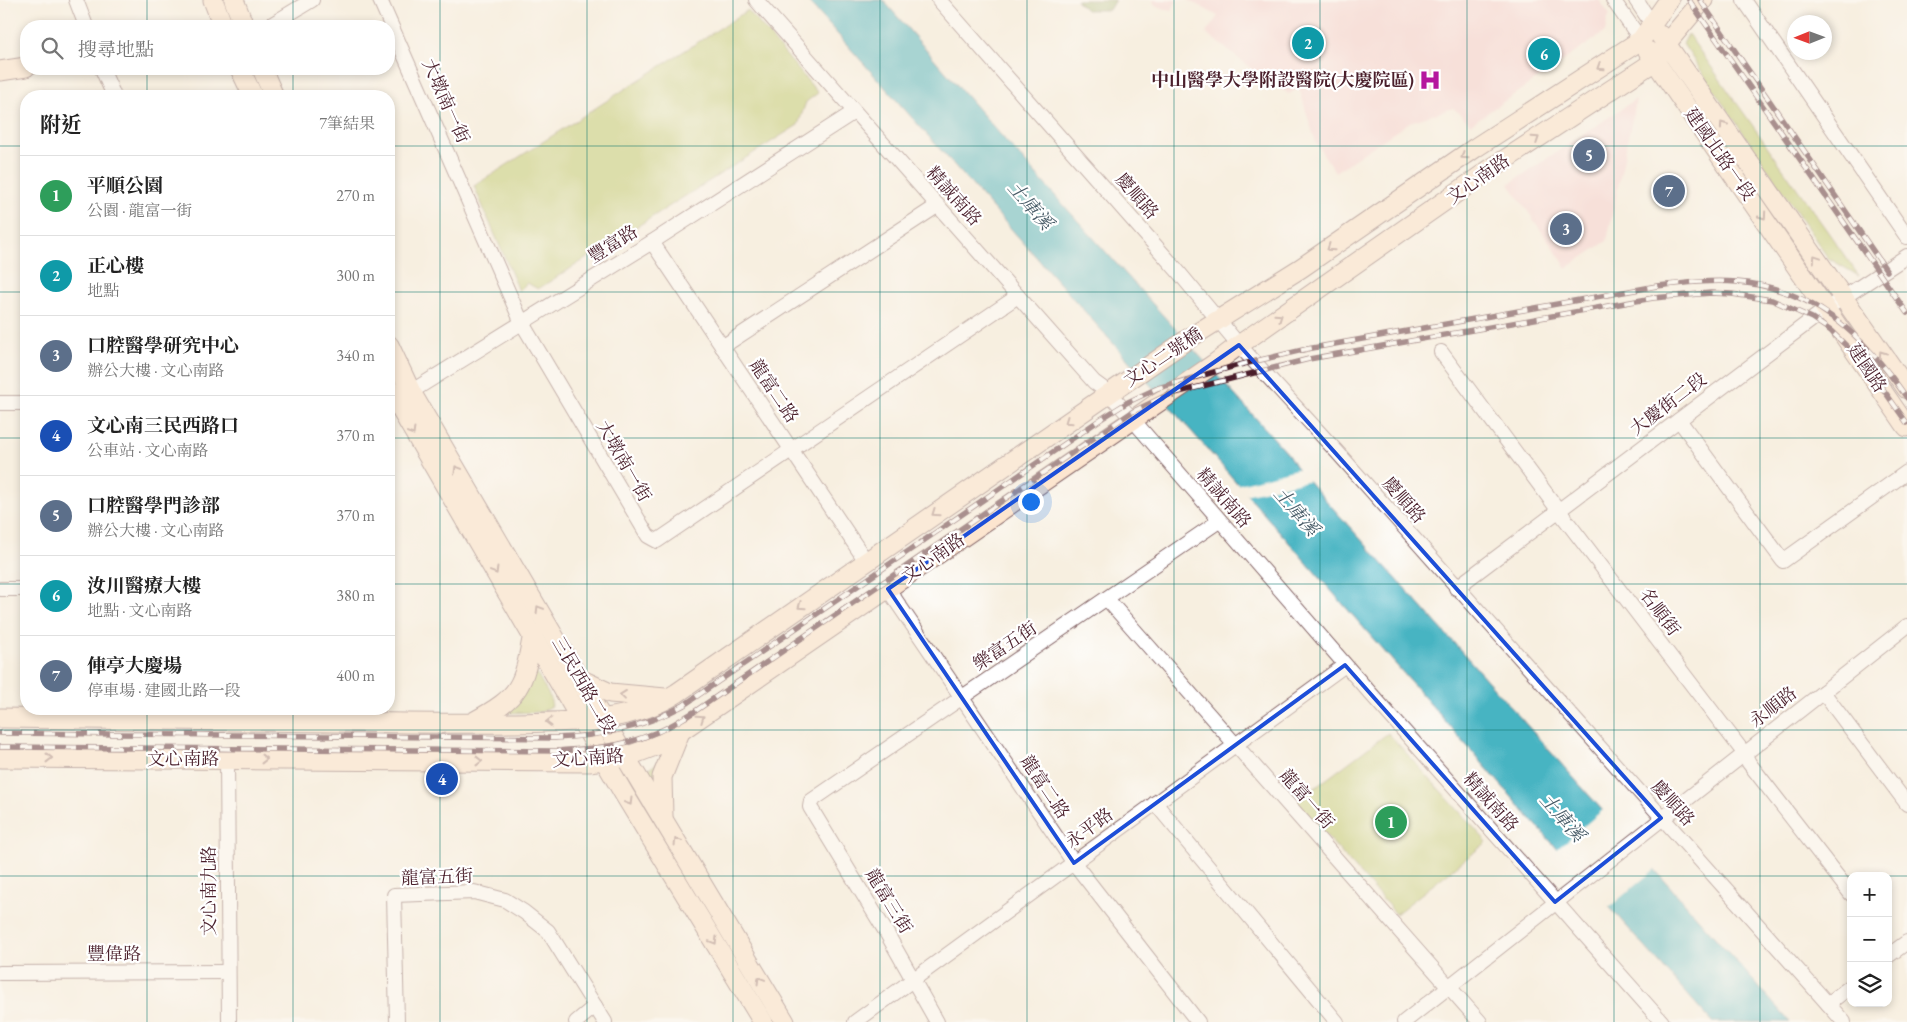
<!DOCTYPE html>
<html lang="zh-TW">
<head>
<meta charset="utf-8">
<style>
  body { margin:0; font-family:"EB Garamond","Noto Serif TC",serif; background:#f2f2f2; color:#222 }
  .controls { position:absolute; right:15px; bottom:15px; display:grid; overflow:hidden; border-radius:10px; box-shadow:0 2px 8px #0003 }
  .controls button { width:45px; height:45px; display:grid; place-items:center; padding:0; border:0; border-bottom:1px solid #e0e0e0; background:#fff; color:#222; font:25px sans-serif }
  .compass { position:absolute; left:1787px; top:15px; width:45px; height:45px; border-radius:50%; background:#fff; box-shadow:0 2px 8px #0003; rotate:269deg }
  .you { position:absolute; left:1030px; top:501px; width:18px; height:18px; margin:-12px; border:4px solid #fff; border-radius:50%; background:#1a73e8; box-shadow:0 0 0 8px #1a73e833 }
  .badge { display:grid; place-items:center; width:32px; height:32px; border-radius:50%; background:#7c3aed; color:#fff; font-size:16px; font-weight:700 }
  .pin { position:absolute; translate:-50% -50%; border:2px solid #fff; box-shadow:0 1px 5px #0006 }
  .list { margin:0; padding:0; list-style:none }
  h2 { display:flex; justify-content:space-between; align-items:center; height:65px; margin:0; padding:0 20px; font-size:21px }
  h2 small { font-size:16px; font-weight:400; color:#767676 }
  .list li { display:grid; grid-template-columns:32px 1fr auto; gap:15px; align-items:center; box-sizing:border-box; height:80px; padding:0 20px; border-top:1px solid #e0e0e0 }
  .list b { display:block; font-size:19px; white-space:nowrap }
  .list p { margin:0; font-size:16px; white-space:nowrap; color:#767676 }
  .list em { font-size:16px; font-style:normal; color:#767676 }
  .icon { flex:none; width:28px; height:28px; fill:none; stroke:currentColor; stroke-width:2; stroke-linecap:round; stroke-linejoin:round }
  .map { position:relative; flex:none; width:1907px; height:1022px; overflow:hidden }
  .search { position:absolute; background:#fff; box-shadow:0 2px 8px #0003; left:20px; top:20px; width:375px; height:55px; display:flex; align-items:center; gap:12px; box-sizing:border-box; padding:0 18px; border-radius:20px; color:#767676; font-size:19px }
  .panel { position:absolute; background:#fff; box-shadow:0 2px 8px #0003; left:20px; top:90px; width:375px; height:625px; border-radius:20px }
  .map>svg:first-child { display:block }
  .built { fill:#f7cfd1 }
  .green { fill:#bbc96b; stroke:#82744b }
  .forest { fill:#94ad5f; stroke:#6f6645 }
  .water { fill:#46b4c2; stroke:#486a76 }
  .pier { fill:#f7efe0 }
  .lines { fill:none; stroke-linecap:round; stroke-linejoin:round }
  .street-casing { stroke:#87686a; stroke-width:16 }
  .secondary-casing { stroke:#87686a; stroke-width:21 }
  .street { stroke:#fff; stroke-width:14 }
  .secondary { stroke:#fce5cf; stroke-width:19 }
  .rail-casing { stroke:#4a1f2b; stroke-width:5.5 }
  .rail { stroke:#fff; stroke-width:4; stroke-dasharray:11; stroke-linecap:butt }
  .oneway { stroke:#a3827d }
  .marked { fill:none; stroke:#1d4ed8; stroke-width:4; stroke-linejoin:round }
  .grid { fill:none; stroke:#0f766e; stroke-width:1; stroke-opacity:0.55 }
  .labels { text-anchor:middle; stroke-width:4.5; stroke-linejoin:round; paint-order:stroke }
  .poi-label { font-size:18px; font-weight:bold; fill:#4a1f2b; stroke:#fff; text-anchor:end }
  .street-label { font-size:18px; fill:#4a1f2b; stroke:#fff }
  .water-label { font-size:19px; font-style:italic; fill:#485b67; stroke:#fff }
</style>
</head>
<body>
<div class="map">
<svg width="1907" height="1022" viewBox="0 0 1907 1022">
  <rect width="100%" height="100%" fill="#fff"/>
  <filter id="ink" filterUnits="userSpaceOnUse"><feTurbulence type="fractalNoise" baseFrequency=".02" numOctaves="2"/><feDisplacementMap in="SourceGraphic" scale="10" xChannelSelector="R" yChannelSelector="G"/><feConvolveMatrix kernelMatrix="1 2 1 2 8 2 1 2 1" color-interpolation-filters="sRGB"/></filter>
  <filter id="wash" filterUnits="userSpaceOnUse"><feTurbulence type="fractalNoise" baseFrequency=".0096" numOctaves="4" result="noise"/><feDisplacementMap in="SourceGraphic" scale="20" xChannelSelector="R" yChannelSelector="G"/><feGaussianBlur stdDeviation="1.12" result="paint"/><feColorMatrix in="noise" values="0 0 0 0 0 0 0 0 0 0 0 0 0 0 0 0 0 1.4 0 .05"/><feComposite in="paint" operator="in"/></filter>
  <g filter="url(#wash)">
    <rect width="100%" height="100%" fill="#f7efe0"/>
    <!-- built -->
    <g class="built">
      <polygon points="1151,0 1177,0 1171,11 1155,5"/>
      <polygon points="1188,0 1599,0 1610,15 1607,21 1605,32 1471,124 1453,108 1410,122 1335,172 1316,143 1299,88 1289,94 1262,77 1206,33 1218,16"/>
      <polygon points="1636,99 1607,241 1567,268 1509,184"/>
    </g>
    <!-- green -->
    <g class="green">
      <polygon points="748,10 818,93 806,102 798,125 538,289 527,283 519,291 474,186"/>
      <polygon points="1688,34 1859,276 1828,258 1683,44"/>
      <polygon points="535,670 550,697 552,706 541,712 510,713 506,709"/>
      <polygon points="1388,733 1487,842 1396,914 1296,802"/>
      <polygon points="662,760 656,791 644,772"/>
    </g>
    <!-- forest -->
    <polygon class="forest" points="1076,0 1115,0 1109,10 1086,10"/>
    <!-- water -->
    <polygon class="water" points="807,0 883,0 1006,141 1288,454 1295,466 1463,653 1790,1022 1712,1022 1545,835 1201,442"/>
    <!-- pier -->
    <g class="pier">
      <polygon points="1300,468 1311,480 1245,495 1236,485"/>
      <polygon points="1604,809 1656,868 1608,908 1556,850"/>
    </g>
  </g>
  <g filter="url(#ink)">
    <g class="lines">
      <!-- street casing -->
      <g class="street-casing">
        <g id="street">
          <polyline points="76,0 86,26"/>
          <polyline points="380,0 522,323 648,536 657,541 1018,296"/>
          <polyline points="756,0 1094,382 1109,393 1133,420 1356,677 1662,1022"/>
          <polyline points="939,0 1176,269 1239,345 1338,453 1844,1022"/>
          <polyline points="1613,0 1641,40"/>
          <polyline points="1636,0 1652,24"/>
          <polyline points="1744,0 1907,237"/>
          <polyline points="269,26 312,0"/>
          <polyline points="102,69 114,96"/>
          <polyline points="652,242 866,561"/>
          <polyline points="722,347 937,206"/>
          <polyline points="1441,352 1559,511 1744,753 1749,763 1851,894"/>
          <polyline points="404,396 652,242 854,112"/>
          <polyline points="0,403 26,403"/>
          <polyline points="1679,420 1783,561 1907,472"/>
          <polyline points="1456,588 1826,309 1907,256"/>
          <polyline points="0,589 26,589"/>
          <polyline points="888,589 1074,863 1198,1022"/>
          <polyline points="1107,599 1480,1022"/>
          <polyline points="1823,692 1907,804"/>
          <polyline points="227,759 229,1022"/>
          <polyline points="1155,803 1337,1022"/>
          <polyline points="1888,956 1907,942"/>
          <polyline points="0,973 228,972"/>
          <polyline points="1828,1004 1851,986"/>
          <polyline points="397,1022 394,895 474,892 505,900 524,912 548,931 605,1022"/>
          <polyline points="576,1022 595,1006"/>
          <polyline points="855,1022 1345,665"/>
          <polyline points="937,1022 886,932 810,807 811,801 1219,521"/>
          <polyline points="1404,1022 1907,626"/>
        </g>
      </g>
      <!-- secondary casing -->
      <g class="secondary-casing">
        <g id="secondary">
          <polyline points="213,0 223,26"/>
          <polyline points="234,0 244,26"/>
          <polyline points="1660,35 1907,389"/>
          <polyline points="1648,51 1907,427"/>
          <polyline points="240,69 253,96"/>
          <polyline points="262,69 274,96"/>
          <polyline points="0,71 26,67"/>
          <polyline points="389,345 411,392 593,703 785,1022"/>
          <polyline points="389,389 624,794 763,1022"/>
          <polyline points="580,679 610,693 665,698"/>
          <path d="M0 718C111 719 222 720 333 722 393 723 452 724 511 723 568 721 627 725 677 693L1188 339 1301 268 1475 148 1641 40 1669 0"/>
          <path d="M473 722C521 696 523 687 533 634"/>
          <polyline points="0,758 589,762 626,757 663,743 1214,364 1239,345 1489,170 1655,61 1666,44 1703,0"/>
          <polyline points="663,816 662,777 680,732"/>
        </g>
      </g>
      <!-- street -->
      <use href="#street" class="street"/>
      <!-- secondary -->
      <use href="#secondary" class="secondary"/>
      <!-- rail casing -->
      <g class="rail-casing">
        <g id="rail">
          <polyline points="1689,0 1907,313"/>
          <polyline points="1700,0 1887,271"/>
          <path d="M0 733 555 738C602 736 642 728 684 705L1101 419 1128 402 1158 388 1235 366 1307 349 1657 286C1684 283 1711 280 1737 282 1815 288 1865 337 1907 398"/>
          <path d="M0 747 557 751C589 749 622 747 652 734 667 729 680 720 694 712L1107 429 1132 412 1167 395 1309 359 1653 298 1711 293 1732 294 1772 300 1812 318 1831 331 1866 365 1907 423"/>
        </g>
      </g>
      <!-- rail -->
      <use href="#rail" class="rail"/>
    </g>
    <!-- one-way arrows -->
    <defs><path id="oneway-chevron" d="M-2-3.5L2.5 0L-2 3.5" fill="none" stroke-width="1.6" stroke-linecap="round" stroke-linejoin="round" transform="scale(1.25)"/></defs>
    <g class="oneway">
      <use href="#oneway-chevron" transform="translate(1600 67) rotate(147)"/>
      <use href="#oneway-chevron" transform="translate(1723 125) rotate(-125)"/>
      <use href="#oneway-chevron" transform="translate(1536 139) rotate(-33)"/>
      <use href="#oneway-chevron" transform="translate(1464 156) rotate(145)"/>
      <use href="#oneway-chevron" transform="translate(1763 216) rotate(55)"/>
      <use href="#oneway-chevron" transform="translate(1330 248) rotate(145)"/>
      <use href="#oneway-chevron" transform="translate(1816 258) rotate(-124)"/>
      <use href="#oneway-chevron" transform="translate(1279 317) rotate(-35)"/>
      <use href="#oneway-chevron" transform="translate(1882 354) rotate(-125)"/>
      <use href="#oneway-chevron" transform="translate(1173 393) rotate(-34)"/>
      <use href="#oneway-chevron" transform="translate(1068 421) rotate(145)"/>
      <use href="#oneway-chevron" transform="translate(412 432) rotate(59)"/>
      <use href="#oneway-chevron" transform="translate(457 469) rotate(-121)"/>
      <use href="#oneway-chevron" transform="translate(935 513) rotate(145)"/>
      <use href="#oneway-chevron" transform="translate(495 571) rotate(59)"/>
      <use href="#oneway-chevron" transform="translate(801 606) rotate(145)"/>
      <use href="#oneway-chevron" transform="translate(539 609) rotate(-121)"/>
      <use href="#oneway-chevron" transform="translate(623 695) rotate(-173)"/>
      <use href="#oneway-chevron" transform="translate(701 718) rotate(-34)"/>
      <use href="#oneway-chevron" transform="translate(549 722) rotate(179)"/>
      <use href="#oneway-chevron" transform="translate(49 758)"/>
      <use href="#oneway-chevron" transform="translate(264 759)"/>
      <use href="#oneway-chevron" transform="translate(479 761)"/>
      <use href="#oneway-chevron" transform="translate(629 802) rotate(59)"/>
      <use href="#oneway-chevron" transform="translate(677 841) rotate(-121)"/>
      <use href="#oneway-chevron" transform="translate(714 941) rotate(59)"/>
      <use href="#oneway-chevron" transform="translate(760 980) rotate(-121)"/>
    </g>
  </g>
  <!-- marked area -->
  <path d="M0 0H1907V1022H0ZM1239 345 1661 818 1555 902 1345 665 1074 863 888 589Z" fill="#f7efe0" fill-opacity=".55" fill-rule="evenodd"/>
  <path class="marked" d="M1239 345 1661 818 1555 902 1345 665 1074 863 888 589Z"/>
  <!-- grid -->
  <path class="grid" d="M147 0V26M293 0V26M440 0V1022M587 0V1022M733 0V1022M880 0V1022M1027 0V1022M1174 0V1022M1320 0V1022M1467 0V1022M1614 0V1022M1760 0V1022M147 69V96M293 69V96M0 146H26M389 146H1907M0 292H26M389 292H1907M0 438H26M389 438H1907M0 584H26M389 584H1907M147 709V1022M293 709V1022M0 730H1907M0 876H1851M1888 876H1907"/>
  <!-- icons -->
  <defs>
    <g id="hospital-bare" transform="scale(1.725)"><path d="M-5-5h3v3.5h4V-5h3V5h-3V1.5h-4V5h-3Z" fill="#b5179e" stroke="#fff" stroke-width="2.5" paint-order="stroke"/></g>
  </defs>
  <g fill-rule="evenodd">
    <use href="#hospital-bare" x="1430" y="80"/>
  </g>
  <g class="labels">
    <!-- poi labels -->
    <g class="poi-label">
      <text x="1414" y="86">中山醫學大學附設醫院(大慶院區)</text>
    </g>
    <!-- street labels -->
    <g class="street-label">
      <text transform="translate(446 101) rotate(66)" y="6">大墩南一街</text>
      <text transform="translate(1720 154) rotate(55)" y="6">建國北路一段</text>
      <text transform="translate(1478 179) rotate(-35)" y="6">文心南路</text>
      <text transform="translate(954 196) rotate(48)" y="6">精誠南路</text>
      <text transform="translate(1137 196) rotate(49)" y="6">慶順路</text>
      <text transform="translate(613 244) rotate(-32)" y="6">豐富路</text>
      <text transform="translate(1163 357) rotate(-34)" y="6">文心二號橋</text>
      <text transform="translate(1867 368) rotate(56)" y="6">建國路</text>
      <text transform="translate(774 391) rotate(56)" y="6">龍富二路</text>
      <text transform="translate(1668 404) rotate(-37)" y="6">大慶街二段</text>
      <text transform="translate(624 461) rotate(60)" y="6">大墩南一街</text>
      <text transform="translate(1224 498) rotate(49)" y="6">精誠南路</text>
      <text transform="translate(1404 500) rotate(49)" y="6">慶順路</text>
      <text transform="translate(933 558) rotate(-35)" y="6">文心南路</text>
      <text transform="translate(1660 612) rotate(53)" y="6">名順街</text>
      <text transform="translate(1005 646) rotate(-34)" y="6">樂富五街</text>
      <text transform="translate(584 685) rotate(60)" y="6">三民西路二段</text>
      <text transform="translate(1773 707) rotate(-38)" y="6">永順路</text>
      <text transform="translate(588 758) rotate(-4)" y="6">文心南路</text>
      <text x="183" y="765">文心南路</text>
      <text transform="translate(1045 787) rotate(56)" y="6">龍富二路</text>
      <text transform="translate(1307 799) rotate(49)" y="6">龍富一街</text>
      <text transform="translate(1491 802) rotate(48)" y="6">精誠南路</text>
      <text transform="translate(1673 803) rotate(48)" y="6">慶順路</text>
      <text transform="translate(1089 828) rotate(-36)" y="6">永平路</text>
      <text transform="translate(437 877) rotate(-2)" y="6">龍富五街</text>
      <text transform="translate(209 891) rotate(-90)" y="6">文心南九路</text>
      <text transform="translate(889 901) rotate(59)" y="6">龍富三街</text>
      <text x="114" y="960">豐偉路</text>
    </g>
    <!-- water labels -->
    <g class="water-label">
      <text transform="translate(1031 205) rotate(49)" y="7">土庫溪</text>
      <text transform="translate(1297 511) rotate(49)" y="7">土庫溪</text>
      <text transform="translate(1563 817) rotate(49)" y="7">土庫溪</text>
    </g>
  </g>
</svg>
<div class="controls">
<button>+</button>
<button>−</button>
<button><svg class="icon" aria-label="layers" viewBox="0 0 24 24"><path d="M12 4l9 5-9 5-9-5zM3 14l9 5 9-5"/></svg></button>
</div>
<svg class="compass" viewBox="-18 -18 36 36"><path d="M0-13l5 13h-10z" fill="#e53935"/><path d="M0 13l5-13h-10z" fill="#767676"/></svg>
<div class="you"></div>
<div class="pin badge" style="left:1391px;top:822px;background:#2e9e5b">1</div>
<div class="pin badge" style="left:1308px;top:43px;background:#0f9aa8">2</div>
<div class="pin badge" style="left:1566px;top:229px;background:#5c6f8a">3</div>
<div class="pin badge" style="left:442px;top:779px;background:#1a4fb4">4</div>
<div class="pin badge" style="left:1589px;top:155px;background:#5c6f8a">5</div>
<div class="pin badge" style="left:1544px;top:54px;background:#0f9aa8">6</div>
<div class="pin badge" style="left:1669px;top:191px;background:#5c6f8a">7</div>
<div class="search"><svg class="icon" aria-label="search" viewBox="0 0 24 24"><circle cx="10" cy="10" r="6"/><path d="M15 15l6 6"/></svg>搜尋地點</div>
<section class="panel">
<h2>附近<small>7筆結果</small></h2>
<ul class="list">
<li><span class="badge" style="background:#2e9e5b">1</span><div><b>平順公園</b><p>公園 · 龍富一街</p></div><em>270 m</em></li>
<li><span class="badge" style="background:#0f9aa8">2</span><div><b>正心樓</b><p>地點</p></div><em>300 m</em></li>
<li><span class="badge" style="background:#5c6f8a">3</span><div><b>口腔醫學研究中心</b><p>辦公大樓 · 文心南路</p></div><em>340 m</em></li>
<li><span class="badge" style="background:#1a4fb4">4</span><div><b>文心南三民西路口</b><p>公車站 · 文心南路</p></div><em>370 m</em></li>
<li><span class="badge" style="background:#5c6f8a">5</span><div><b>口腔醫學門診部</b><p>辦公大樓 · 文心南路</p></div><em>370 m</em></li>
<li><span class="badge" style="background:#0f9aa8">6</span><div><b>汝川醫療大樓</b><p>地點 · 文心南路</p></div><em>380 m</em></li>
<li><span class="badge" style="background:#5c6f8a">7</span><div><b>俥亭大慶場</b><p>停車場 · 建國北路一段</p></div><em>400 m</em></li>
</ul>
</section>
</div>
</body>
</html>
